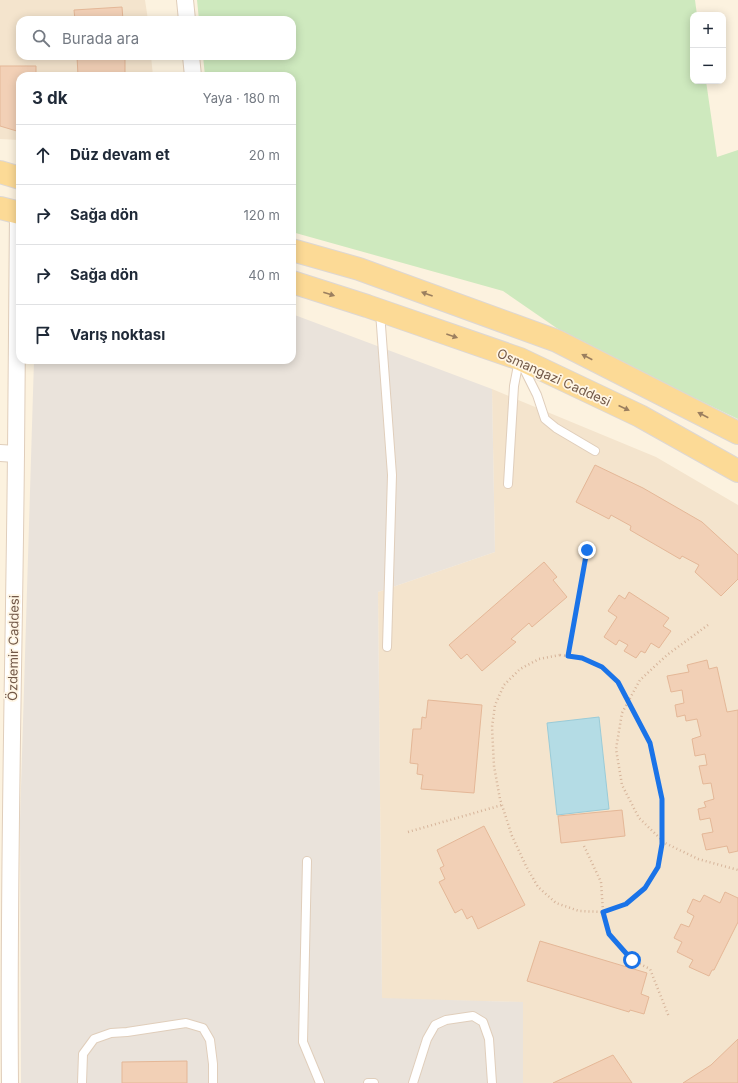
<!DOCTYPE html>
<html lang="tr">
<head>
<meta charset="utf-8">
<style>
  body { margin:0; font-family:Inter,sans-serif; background:#f6f6f7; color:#1f2937 }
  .controls { position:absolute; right:12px; top:12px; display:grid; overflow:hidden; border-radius:8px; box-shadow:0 2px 10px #0003 }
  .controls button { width:36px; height:36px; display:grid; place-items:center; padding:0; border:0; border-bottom:1px solid #e0e1e3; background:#fff; color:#1f2937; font:20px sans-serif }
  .stop { position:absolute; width:12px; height:12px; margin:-9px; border:3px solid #1a73e8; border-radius:50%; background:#fff }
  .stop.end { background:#1a73e8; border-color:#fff; box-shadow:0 1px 4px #0008 }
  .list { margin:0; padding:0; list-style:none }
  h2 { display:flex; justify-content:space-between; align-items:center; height:52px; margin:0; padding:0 16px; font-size:17px }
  h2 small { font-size:13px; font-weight:400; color:#747a83 }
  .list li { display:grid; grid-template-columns:26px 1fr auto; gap:12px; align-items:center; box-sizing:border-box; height:60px; padding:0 16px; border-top:1px solid #e0e1e3 }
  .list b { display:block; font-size:15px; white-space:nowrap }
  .list em { font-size:13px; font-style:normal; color:#747a83 }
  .icon { flex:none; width:22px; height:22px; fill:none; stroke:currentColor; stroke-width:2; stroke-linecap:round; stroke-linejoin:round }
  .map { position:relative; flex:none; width:738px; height:1083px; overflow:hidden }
  .search { position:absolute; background:#fff; box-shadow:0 2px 10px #0003; left:16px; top:16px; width:280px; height:44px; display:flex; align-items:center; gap:10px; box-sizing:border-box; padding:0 14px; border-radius:12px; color:#747a83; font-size:15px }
  .panel { position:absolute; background:#fff; box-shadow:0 2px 10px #0003; left:16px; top:72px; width:280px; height:292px; border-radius:12px }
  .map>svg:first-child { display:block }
  .residential { fill:#f4e4cd }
  .industrial { fill:#eae3db }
  .green { fill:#cee9be }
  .water { fill:#b4dce5; stroke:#9acbd7 }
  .building { fill:#f2d0b6; stroke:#e4b797 }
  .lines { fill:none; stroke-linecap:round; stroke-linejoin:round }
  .lane-casing { stroke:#e0cebb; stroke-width:10 }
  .street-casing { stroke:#e0cebb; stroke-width:18 }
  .primary-casing { stroke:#ddd7d3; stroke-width:24 }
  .path { stroke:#d6b49a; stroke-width:2.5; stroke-dasharray:1 3; stroke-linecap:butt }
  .lane { stroke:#fff; stroke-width:8 }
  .street { stroke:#fff; stroke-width:16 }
  .primary { stroke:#fcda96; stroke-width:22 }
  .oneway { fill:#9b7f5f }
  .route { stroke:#1a73e8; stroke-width:5 }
  .labels { text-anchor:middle; stroke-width:3.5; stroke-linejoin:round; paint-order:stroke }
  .street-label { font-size:13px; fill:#725847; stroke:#fff6e5 }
</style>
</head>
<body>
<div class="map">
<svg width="738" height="1083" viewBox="0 0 738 1083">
  <rect width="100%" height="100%" fill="#fcf2df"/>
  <!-- residential -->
  <g class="residential">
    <polygon points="0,0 145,0 148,20 20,20 20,56 151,56 153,76 20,76 20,140 0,139"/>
    <polygon points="492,389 656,457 738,505 738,1083 523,1083 523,1002 382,999 378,592 495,552"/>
  </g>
  <!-- industrial -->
  <polygon class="industrial" points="292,314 492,389 495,552 378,592 382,998 523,1002 523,1083 21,1083 20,820 34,360 292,360"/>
  <!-- green -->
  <polygon class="green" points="197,0 695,0 697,15 693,15 693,81 706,81 717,157 738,150 738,419 574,340 503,291 292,232 292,76 205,76 203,56 292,56 292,20 199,20"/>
  <!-- water -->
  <polygon class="water" points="599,717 609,809 557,815 547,723"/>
  <!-- building -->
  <g class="building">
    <polygon points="122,7 123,20 75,20 74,10"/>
    <polygon points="77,56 125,56 125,76 78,76"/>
    <polygon points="0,66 36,66 36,76 20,76 20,132 0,126"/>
    <polygon points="595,465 643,488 702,522 738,555 738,579 721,596 695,572 699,565 682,556 680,559 630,530 631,526 611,515 609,519 576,502"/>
    <polygon points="544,562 557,577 553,580 567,597 532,627 529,623 511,639 516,642 482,671 467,654 461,659 449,645"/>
    <polygon points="629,592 669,618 663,626 671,631 659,648 651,643 645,653 641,651 636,658 624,651 628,645 619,640 616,645 604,637 617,617 608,611 619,595 625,599"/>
    <polygon points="707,660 709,669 717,667 727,712 738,710 738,851 729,853 727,846 706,850 702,834 713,832 710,818 700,820 698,809 706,807 704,802 714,799 711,783 703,784 699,766 707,765 705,754 695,756 692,739 701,736 697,719 686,721 685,715 677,717 675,705 684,703 682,690 671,692 667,676 689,672 687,665"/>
    <polygon points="428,700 482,705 474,793 421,789 423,775 417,774 418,764 410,763 413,729 421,729 422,717 426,718"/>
    <polygon points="622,810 625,836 561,843 558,816"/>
    <polygon points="484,826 525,905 478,929 472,916 467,919 462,909 455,913 439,882 445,879 440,868 444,866 437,850"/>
    <polygon points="725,892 738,898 738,922 714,970 712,970 709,976 689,967 693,960 677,952 682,942 674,938 681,924 689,927 694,916 687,912 693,899 700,902 704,895 720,903"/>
    <polygon points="540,941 647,973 641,994 649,997 644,1014 630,1010 629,1012 527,981"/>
    <polygon points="738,1039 738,1083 683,1083 711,1065"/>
    <polygon points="613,1055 632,1083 553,1083"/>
    <polygon points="187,1061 187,1083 122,1083 122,1062"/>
  </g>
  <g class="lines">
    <!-- lane casing -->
    <g class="lane-casing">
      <g id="lane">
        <polyline points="380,312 392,475 387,647"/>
        <polyline points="522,365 537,395 545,419 556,428 595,451"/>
        <polyline points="508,484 514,386 519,360"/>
        <polyline points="307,861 303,1042 320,1083"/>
        <polyline points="82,1083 83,1054 94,1039 111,1033 127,1032 186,1023 203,1028 210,1040 213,1064 213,1083"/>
        <polyline points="368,1083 374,1083"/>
        <polyline points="413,1083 427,1039 435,1025 446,1020 473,1016 483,1022 489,1039 492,1083"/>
      </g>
    </g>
    <!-- street casing -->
    <g class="street-casing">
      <g id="street">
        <polyline points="185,0 187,20"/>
        <polyline points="191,56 193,76"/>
        <polyline points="0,453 16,454"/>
        <path d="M10 1083C8 873 14 663 16 453 17 373 17 293 18 213"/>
      </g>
    </g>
    <!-- primary casing -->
    <g class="primary-casing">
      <g id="primary">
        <polyline points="0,172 20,178"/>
        <polyline points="0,208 20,213"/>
        <polyline points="292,250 359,269 557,341 738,433"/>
        <polyline points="292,282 367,306 520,359 640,416 738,471"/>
      </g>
    </g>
    <!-- path -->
    <g class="path">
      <polyline points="708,625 667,655 640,680 622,713 616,749 622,785 639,818 665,843 698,859 738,870"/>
      <polygon points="560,655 582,658 602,667 618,682 650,743 662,799 662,843 658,867 645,888 626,904 603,912 579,911 556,903 538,887 526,866 512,836 500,799 494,766 492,727 495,705 504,685 520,669 539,659"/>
      <polyline points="568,656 587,550"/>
      <polyline points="408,832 502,805"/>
      <polyline points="584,846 601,882 603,912 609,934 632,960 650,969 669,1017"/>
    </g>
    <!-- lane -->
    <use href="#lane" class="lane"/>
    <!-- street -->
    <use href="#street" class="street"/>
    <!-- primary -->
    <use href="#primary" class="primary"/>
  </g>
  <!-- one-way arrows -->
  <defs><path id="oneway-solid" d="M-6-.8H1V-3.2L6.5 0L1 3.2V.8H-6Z"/></defs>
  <g class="oneway">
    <use href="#oneway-solid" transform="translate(329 294) rotate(18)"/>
    <use href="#oneway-solid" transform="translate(427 294) rotate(-160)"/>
    <use href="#oneway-solid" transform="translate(452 336) rotate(19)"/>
    <use href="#oneway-solid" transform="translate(587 357) rotate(-153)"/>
    <use href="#oneway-solid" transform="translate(624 408) rotate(25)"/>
    <use href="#oneway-solid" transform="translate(703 415) rotate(-153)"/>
  </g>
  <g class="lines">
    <!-- route -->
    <polyline class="route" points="587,550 568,656 582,658 602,667 618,682 650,743 662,799 662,844 658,867 645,888 626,904 603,912 609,934 632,960"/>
  </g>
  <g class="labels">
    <!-- street labels -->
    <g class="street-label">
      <text transform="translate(554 377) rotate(24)" y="5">Osmangazi Caddesi</text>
      <text transform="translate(13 648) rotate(-89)" y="5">Özdemir Caddesi</text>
    </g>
  </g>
</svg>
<div class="controls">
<button>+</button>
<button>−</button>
</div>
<div class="stop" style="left:632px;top:960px"></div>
<div class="stop end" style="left:587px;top:550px"></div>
<div class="search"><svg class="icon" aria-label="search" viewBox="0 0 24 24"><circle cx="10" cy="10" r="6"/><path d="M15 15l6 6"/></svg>Burada ara</div>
<section class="panel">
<h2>3 dk<small>Yaya · 180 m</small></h2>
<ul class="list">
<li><svg class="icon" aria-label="ahead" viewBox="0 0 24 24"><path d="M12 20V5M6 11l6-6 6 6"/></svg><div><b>Düz devam et</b></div><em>20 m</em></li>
<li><svg class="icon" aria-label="right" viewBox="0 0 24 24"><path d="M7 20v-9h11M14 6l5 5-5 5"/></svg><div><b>Sağa dön</b></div><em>120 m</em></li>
<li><svg class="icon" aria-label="right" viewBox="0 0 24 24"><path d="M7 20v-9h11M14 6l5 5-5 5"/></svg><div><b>Sağa dön</b></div><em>40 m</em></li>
<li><svg class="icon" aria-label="arrive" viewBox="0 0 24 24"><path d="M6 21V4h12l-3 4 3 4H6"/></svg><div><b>Varış noktası</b></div></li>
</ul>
</section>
</div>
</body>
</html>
